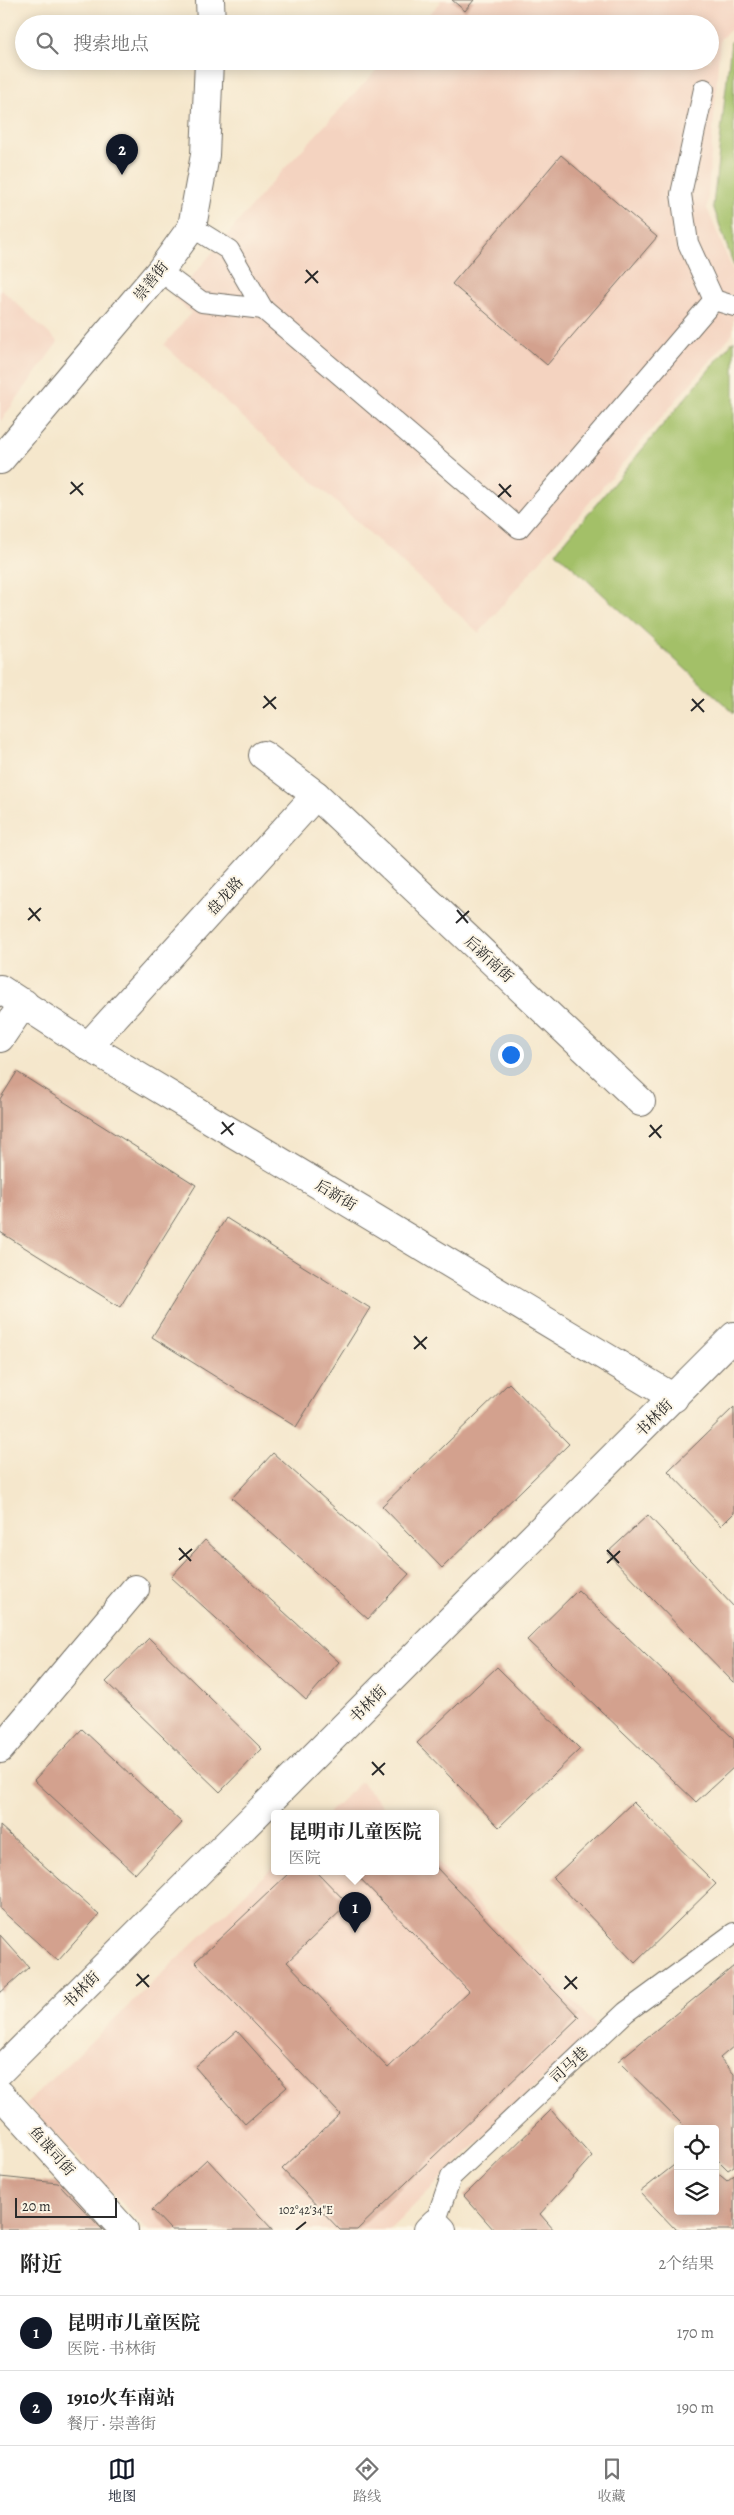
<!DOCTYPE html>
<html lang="zh">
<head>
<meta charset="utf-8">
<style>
  body { margin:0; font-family:Alegreya,"Noto Serif SC",serif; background:#f6f6f6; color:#222 }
  .controls { position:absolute; right:15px; bottom:15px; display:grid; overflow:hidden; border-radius:5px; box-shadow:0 2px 12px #0003 }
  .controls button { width:45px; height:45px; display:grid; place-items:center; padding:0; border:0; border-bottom:1px solid #e0e0e0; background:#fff; color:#222; font:25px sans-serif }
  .scale { position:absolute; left:15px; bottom:12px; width:102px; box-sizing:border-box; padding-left:5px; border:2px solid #2b2b2b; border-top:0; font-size:14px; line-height:18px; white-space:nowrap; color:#2b2b2b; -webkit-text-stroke:4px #fcf5e5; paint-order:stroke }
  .you { position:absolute; left:510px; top:1054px; width:18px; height:18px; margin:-12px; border:4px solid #fff; border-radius:50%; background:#1a73e8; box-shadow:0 0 0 8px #1a73e833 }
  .badge { display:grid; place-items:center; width:32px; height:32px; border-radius:50%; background:#111827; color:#fff; font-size:16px; font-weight:700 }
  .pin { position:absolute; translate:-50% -41px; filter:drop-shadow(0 1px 2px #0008) }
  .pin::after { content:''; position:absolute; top:26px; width:18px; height:15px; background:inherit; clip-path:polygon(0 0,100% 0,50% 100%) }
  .popup { position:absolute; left:271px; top:1810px; width:168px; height:65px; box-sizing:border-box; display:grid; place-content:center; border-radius:5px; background:#fff; filter:drop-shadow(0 1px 4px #0005); font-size:16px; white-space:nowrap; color:#767676 }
  .popup b { font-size:19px; color:#222 }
  .popup::after { content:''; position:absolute; left:50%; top:100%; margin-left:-10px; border:10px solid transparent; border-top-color:#fff }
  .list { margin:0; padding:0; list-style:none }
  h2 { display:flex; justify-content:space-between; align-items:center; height:65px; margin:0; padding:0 20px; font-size:21px }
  h2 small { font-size:16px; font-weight:400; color:#767676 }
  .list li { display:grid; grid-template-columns:32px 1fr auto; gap:15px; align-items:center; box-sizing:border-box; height:75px; padding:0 20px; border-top:1px solid #e0e0e0 }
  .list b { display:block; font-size:19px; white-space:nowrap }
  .list p { margin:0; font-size:16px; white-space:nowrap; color:#767676 }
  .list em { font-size:16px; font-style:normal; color:#767676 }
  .icon { flex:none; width:28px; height:28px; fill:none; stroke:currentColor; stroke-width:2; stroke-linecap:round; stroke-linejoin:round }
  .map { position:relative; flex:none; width:734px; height:2230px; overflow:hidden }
  .search { position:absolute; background:#fff; box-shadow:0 2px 12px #0003; left:15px; right:15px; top:15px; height:55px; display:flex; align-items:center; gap:12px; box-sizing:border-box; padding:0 18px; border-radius:28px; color:#767676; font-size:19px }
  .sheet { height:215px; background:#fff }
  nav { display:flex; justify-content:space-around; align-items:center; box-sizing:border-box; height:70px; border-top:1px solid #e0e0e0; background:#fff; font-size:14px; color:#767676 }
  nav a { display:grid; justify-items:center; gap:2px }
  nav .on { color:#111827 }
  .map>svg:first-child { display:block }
  .built { fill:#f4d3c0 }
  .green { fill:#a3c067; stroke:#677649 }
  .building { fill:#d3a18e }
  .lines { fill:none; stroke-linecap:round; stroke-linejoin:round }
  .service-casing { stroke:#726d63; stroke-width:22 }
  .minor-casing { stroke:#726d63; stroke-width:30 }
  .tertiary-casing { stroke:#726d63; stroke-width:30 }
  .service { stroke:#fff; stroke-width:20 }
  .minor { stroke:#fff; stroke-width:28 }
  .tertiary { stroke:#fff; stroke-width:28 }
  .ticks { fill:none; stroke:#2b2b2b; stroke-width:2 }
  .labels { text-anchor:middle; stroke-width:4; stroke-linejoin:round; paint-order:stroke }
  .street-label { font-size:15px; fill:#2b2b2b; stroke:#fcf5e5 }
  .ticks-label { font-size:12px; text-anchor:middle; fill:#2b2b2b; stroke:#fcf5e5; stroke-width:4; stroke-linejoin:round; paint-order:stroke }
</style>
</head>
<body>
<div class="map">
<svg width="734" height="2230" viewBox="0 0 734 2230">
  <rect width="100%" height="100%" fill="#fcf5e5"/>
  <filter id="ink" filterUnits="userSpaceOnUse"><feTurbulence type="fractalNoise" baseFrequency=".02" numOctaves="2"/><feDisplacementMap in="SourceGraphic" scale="10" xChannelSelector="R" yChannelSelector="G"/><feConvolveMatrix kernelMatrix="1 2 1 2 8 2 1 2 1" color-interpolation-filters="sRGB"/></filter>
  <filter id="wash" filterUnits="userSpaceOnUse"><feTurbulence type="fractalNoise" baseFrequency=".0096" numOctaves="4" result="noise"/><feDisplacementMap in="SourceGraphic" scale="20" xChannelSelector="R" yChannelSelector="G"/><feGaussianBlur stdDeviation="1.12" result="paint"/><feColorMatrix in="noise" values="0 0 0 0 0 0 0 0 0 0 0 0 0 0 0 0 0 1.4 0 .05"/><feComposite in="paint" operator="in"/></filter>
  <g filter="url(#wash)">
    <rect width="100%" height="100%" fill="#f5e7cc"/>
    <!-- built -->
    <g class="built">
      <polygon points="439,0 734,0 734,27 720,39 707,208 734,274 733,333 479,633 164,345 191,313 174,298 271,183 385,61 710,61 710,24 420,24 441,2"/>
      <polygon points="0,288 58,342 0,422"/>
      <polygon points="361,1782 391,1814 327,1814"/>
      <polygon points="435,1860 597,2026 389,2230 148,2230 26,2104 275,1865 275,1872 435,1872"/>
    </g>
    <!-- green -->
    <g class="green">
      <polygon points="734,40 734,266 713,206 731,42"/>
      <polygon points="734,340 734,713 556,552"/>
    </g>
    <g id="blocks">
      <!-- building -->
      <g class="building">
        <polygon points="452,0 474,0 465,11"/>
        <polygon points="561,155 657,237 547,365 452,284"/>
        <polygon points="17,1072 196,1185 120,1307 0,1232 0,1099"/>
        <polygon points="226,1218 370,1308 296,1427 152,1337"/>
        <polygon points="509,1383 569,1444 442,1568 382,1506"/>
        <polygon points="734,1407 734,1513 721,1526 668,1471"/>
        <polygon points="273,1453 409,1574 368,1619 232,1498"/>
        <polygon points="648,1515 734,1607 734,1683 607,1553"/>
        <polygon points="205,1540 339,1662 306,1700 171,1577"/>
        <polygon points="578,1590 734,1739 734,1767 696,1802 527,1640"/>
        <polygon points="149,1638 262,1749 220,1792 106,1682"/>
        <polygon points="497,1667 580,1749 499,1827 417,1743"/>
        <polygon points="82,1729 182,1823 135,1874 34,1780"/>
        <polygon points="633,1802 716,1884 635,1963 553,1878"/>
        <polygon points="0,1826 99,1915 58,1961 0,1909"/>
        <polygon points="435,1866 579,2017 357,2230 340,2230 282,2169 340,2114 195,1962 290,1872 317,1872 348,1904 287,1962 388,2068 469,1991 354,1872 435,1872"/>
        <polygon points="0,1935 29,1967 0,1993"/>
        <polygon points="734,1966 734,2046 720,2058 734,2074 734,2166 728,2170 715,2157 715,2129 687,2129 618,2061"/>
        <polygon points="237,2031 287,2087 245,2124 195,2067"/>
        <polygon points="551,2110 592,2156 540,2214 554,2230 494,2230 464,2196"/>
        <polygon points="207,2159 273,2230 171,2230 152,2210"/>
        <polygon points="678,2162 678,2211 715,2211 715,2171 727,2181 734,2175 734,2230 676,2230 640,2192"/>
        <polygon points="0,2177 58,2183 103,2230 0,2230"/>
      </g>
    </g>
  </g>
  <g filter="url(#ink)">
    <use href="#blocks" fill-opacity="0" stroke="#726d63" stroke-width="1"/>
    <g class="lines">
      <!-- service casing -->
      <g class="service-casing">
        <g id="service">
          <polyline points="704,89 681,194 688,243 714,300"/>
          <polyline points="160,271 202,302 263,309 229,250 192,227"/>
          <polyline points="263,309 519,528 714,300 734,306"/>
          <polyline points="435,2223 451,2177 626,2012 734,1933"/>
        </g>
      </g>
      <!-- minor casing -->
      <g class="minor-casing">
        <g id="minor">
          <polyline points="210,0 211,24"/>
          <polyline points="0,460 160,271 192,227 205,155 209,61"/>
          <polyline points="316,795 641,1102"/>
          <polyline points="0,989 88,1046 674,1398"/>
          <polyline points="0,1038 24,1003"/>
          <polyline points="88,1046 316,795 263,755"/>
          <polyline points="0,1749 135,1589"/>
          <polyline points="0,2094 124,2230"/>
          <polyline points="428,2230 435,2223 442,2230"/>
        </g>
      </g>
      <!-- tertiary casing -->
      <g class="tertiary-casing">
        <polyline id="tertiary" points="0,2071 734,1336"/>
      </g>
      <!-- service -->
      <use href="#service" class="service"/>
      <!-- minor -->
      <use href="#minor" class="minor"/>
      <!-- tertiary -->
      <use href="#tertiary" class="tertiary"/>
    </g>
  </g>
  <!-- ticks -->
  <path class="ticks" d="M306 270 318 283M305 283 318 271M71 482 83 495M499 484 511 497M70 494 83 483M498 497 511 485M264 696 276 709M692 699 704 712M263 708 276 697M691 711 704 699M29 908 40 921M457 910 468 923M28 920 41 908M456 923 469 911M222 1122 233 1135M650 1125 661 1138M221 1134 234 1123M649 1137 662 1125M414 1336 426 1349M414 1349 427 1337M179 1548 191 1561M607 1550 619 1563M179 1560 192 1549M607 1563 620 1551M372 1762 384 1775M372 1775 385 1763M137 1974 149 1987M565 1976 577 1989M136 1986 149 1975M564 1989 577 1977M296 2230 306 2222"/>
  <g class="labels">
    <!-- street labels -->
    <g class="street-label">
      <text transform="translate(151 281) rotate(-52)" y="5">崇善街</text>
      <text transform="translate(225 896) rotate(-48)" y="5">盘龙路</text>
      <text transform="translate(489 959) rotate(43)" y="5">后新南街</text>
      <text transform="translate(336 1195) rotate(31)" y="5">后新街</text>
      <text transform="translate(654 1418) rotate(-45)" y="5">书林街</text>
      <text transform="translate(368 1704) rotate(-45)" y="5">书林街</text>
      <text transform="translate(81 1990) rotate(-45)" y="5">书林街</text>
      <text transform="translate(569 2065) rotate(-43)" y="5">司马巷</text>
      <text transform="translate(52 2151) rotate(48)" y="5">鱼课司街</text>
    </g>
  </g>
  <g class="ticks-label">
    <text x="306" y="2214">102°42'34"E</text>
  </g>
</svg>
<div class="controls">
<button><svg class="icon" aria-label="locate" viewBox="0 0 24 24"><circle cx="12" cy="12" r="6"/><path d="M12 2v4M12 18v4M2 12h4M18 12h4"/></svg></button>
<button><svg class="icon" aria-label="layers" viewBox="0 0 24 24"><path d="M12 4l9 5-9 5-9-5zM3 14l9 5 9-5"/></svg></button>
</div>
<div class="scale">20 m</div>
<div class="you"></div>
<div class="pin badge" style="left:355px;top:1933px">1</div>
<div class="popup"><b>昆明市儿童医院</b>医院</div>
<div class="pin badge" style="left:122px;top:175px">2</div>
<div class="search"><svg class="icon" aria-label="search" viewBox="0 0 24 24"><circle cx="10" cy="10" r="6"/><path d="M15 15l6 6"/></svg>搜索地点</div>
</div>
<section class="sheet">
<h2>附近<small>2个结果</small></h2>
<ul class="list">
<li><span class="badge">1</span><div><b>昆明市儿童医院</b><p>医院 · 书林街</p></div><em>170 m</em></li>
<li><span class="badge">2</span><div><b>1910火车南站</b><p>餐厅 · 崇善街</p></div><em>190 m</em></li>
</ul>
</section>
<nav>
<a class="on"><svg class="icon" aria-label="map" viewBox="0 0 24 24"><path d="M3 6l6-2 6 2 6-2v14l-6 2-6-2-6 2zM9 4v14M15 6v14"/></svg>地图</a>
<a><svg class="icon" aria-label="directions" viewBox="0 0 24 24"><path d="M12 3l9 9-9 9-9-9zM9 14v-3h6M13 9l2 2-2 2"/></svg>路线</a>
<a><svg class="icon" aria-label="saved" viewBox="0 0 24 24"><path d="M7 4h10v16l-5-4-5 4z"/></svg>收藏</a>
</nav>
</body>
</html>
